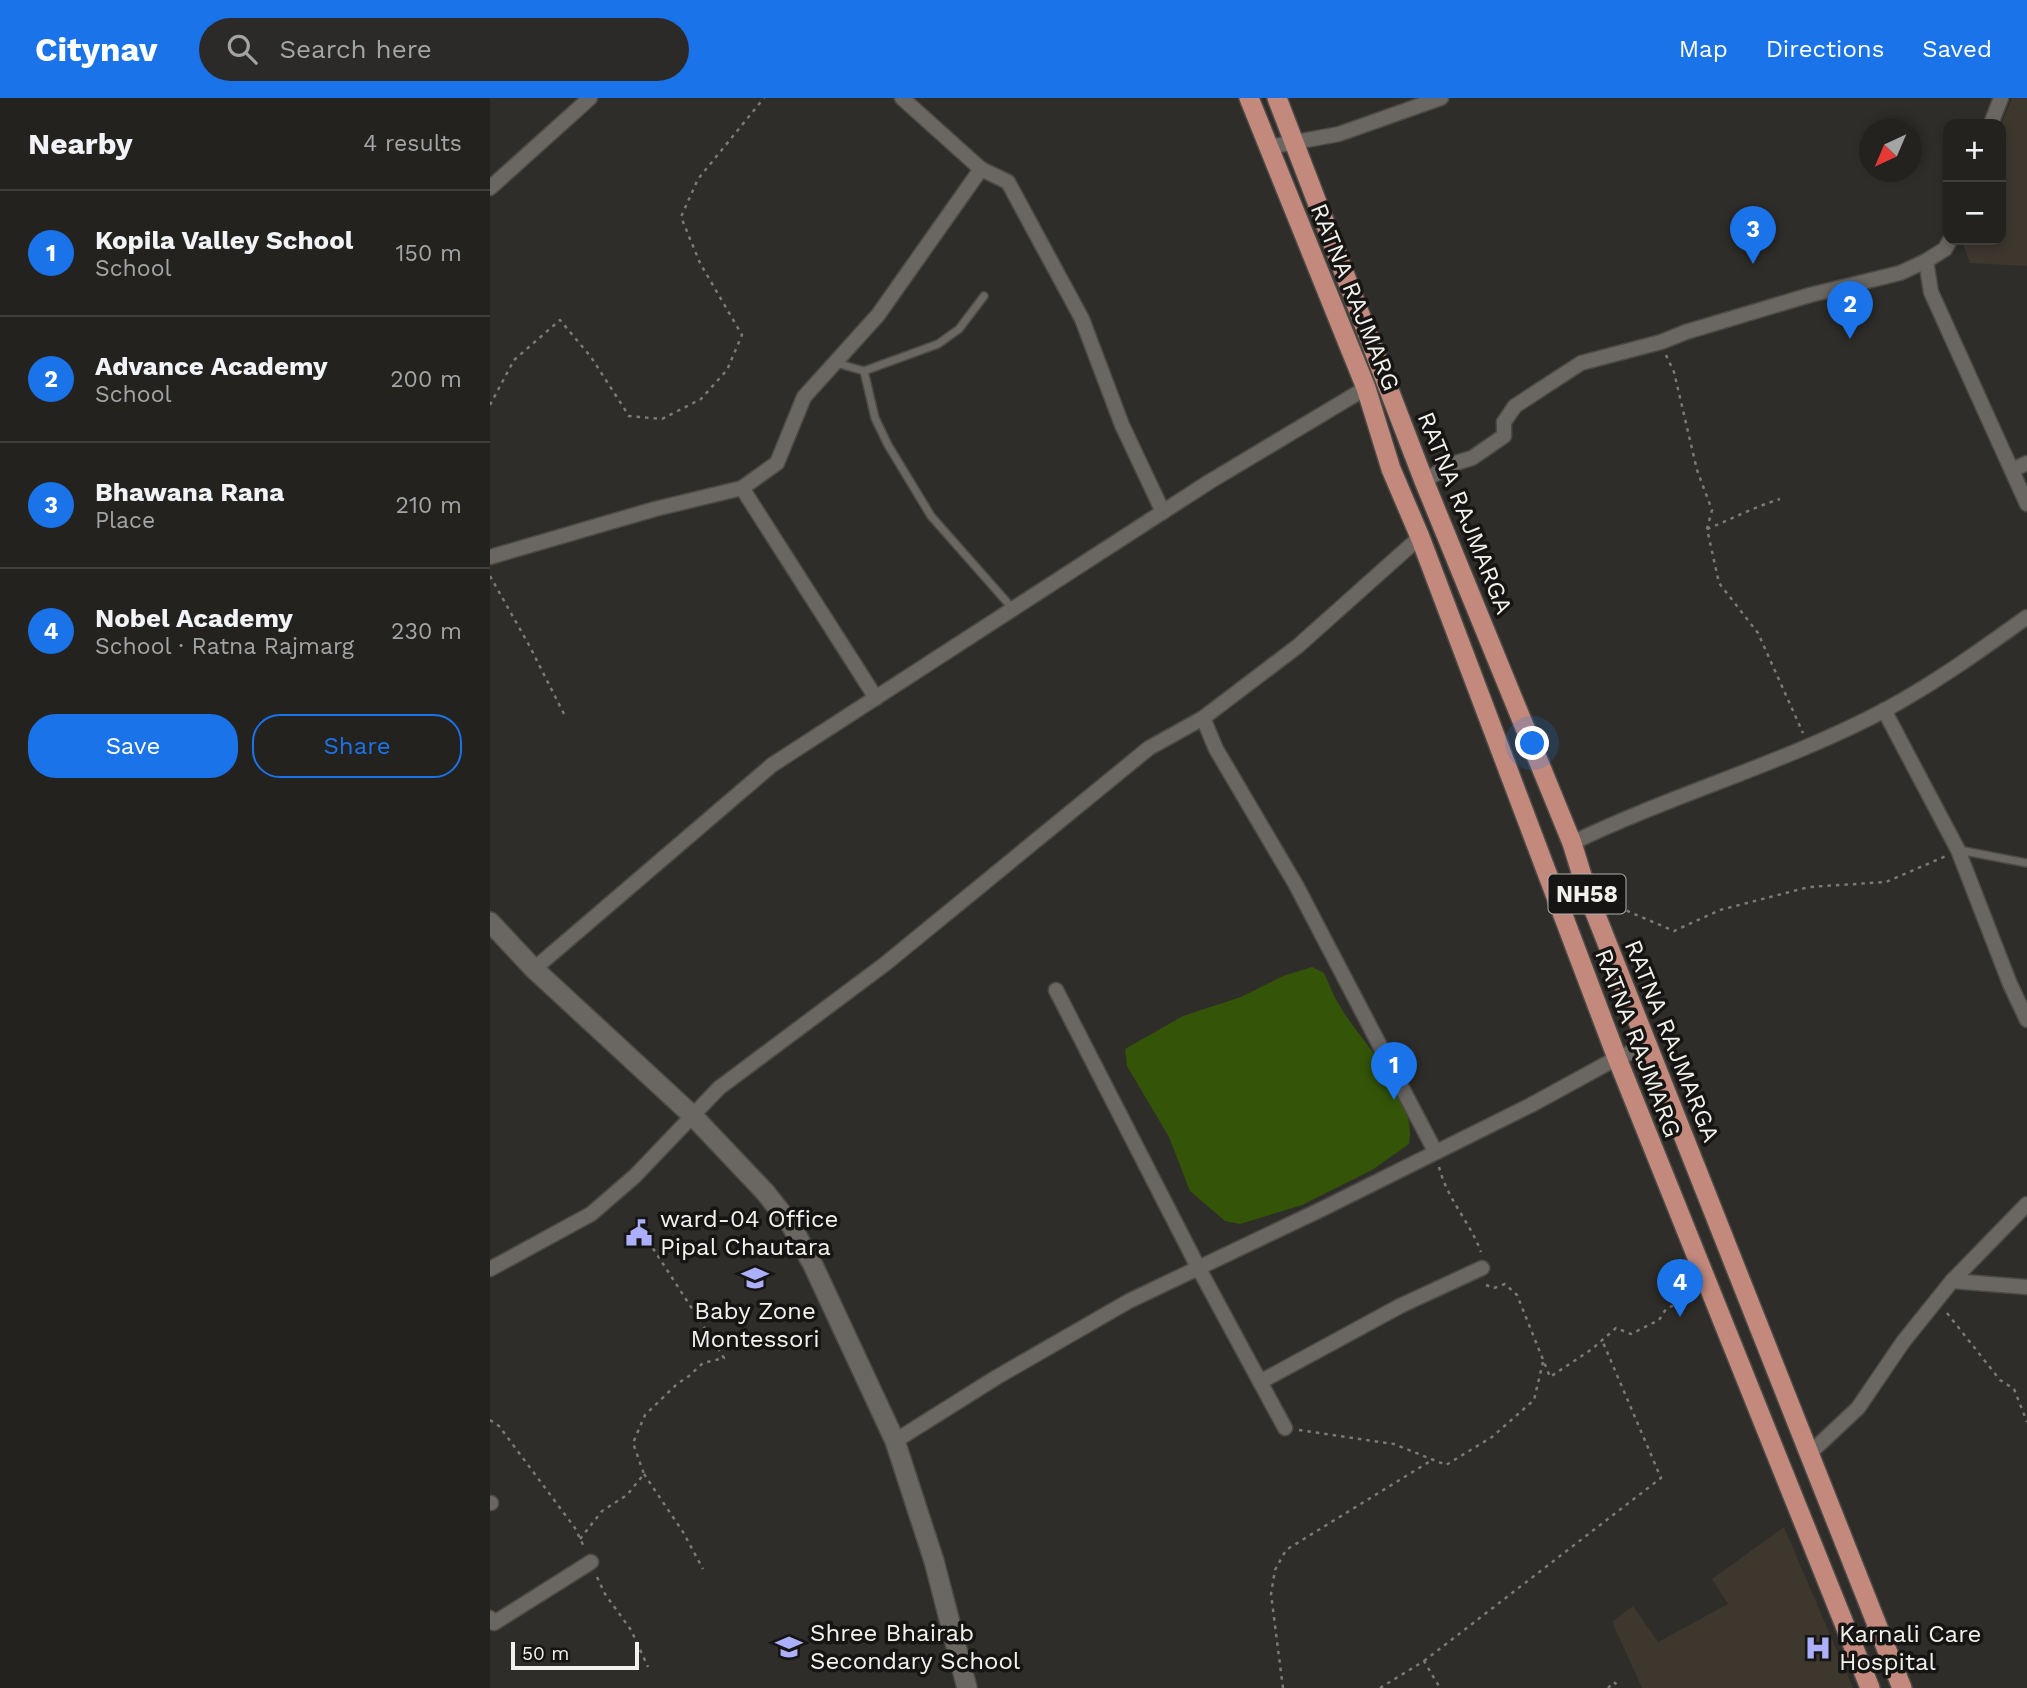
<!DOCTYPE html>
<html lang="en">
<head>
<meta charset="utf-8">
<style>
  body { margin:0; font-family:"Work Sans",sans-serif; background:#2b2a28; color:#f1f3f6 }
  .controls { position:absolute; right:21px; top:21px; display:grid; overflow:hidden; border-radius:14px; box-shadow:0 4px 10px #0003 }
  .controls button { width:63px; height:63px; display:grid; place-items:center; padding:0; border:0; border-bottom:2px solid #403f3d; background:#23221f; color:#f1f3f6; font:35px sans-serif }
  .compass { position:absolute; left:1369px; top:21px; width:63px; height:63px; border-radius:50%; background:#23221f; box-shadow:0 4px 10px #0003; rotate:224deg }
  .scale { position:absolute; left:21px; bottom:18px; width:128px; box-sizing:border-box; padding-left:7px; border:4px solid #f3f1ee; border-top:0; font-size:19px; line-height:24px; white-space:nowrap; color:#f3f1ee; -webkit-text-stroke:5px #161513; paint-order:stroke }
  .you { position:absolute; left:1043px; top:646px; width:24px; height:24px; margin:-18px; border:5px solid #fff; border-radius:50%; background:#1a73e8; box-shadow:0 0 0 10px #1a73e833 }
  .badge { display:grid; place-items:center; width:46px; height:46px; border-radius:50%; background:#1a73e8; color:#fff; font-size:23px; font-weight:700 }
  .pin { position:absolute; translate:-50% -58px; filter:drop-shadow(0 2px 4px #0008) }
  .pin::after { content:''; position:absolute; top:37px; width:24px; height:21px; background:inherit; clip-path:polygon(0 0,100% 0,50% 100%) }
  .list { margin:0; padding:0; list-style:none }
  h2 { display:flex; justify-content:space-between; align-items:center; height:91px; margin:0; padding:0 28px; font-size:30px }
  h2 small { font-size:23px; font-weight:400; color:#a3a4a4 }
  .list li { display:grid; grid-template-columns:46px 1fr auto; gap:21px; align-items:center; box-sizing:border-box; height:126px; padding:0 28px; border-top:2px solid #403f3d }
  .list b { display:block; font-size:26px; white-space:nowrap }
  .list p { margin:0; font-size:23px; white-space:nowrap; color:#a3a4a4 }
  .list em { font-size:23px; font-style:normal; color:#a3a4a4 }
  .actions { display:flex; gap:14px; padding:21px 28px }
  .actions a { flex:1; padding:16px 0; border:2px solid #1a73e8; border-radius:28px; text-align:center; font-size:24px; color:#1a73e8 }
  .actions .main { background:#1a73e8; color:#fff }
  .icon { flex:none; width:38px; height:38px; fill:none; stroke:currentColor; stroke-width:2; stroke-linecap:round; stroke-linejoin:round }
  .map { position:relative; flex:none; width:1537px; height:1590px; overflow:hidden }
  header { display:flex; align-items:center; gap:42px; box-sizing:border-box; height:98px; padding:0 35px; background:#1a73e8; color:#fff }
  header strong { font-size:33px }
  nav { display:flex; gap:38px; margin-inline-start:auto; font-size:24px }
  .search { width:490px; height:63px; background:#2b2a28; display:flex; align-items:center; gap:18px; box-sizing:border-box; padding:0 24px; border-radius:38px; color:#a3a4a4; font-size:26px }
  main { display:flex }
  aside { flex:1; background:#23221f }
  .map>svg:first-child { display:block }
  .built { fill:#3d372e }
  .green { fill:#345507 }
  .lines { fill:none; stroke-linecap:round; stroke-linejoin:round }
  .service-casing { stroke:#4c4a46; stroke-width:10 }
  .minor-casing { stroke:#4c4a46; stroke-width:17 }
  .secondary-casing { stroke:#4c4a46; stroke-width:22 }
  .primary-casing { stroke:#4c4a46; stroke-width:22 }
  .path { stroke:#7c7a76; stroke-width:2.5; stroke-dasharray:3.5 5; stroke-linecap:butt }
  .service { stroke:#6a6762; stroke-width:7 }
  .minor { stroke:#6a6762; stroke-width:14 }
  .secondary { stroke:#6a6762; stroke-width:19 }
  .primary { stroke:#c2897c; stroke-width:19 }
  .labels { text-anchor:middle; stroke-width:7; stroke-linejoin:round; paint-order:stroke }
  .shield { fill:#161513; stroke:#b1afac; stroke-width:2 }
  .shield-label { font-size:23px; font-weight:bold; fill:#f3f1ee }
  .street-label { font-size:24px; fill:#f3f1ee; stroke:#161513 }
  .poi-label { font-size:24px; fill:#f3f1ee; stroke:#161513; text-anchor:start }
</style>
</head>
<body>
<header>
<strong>Citynav</strong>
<div class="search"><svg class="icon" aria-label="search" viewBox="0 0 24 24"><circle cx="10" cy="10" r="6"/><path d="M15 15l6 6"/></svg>Search here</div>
<nav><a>Map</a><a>Directions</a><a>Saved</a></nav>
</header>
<main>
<aside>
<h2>Nearby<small>4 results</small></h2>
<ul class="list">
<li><span class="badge">1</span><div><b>Kopila Valley School</b><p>School</p></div><em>150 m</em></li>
<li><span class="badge">2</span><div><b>Advance Academy</b><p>School</p></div><em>200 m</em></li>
<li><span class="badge">3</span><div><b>Bhawana Rana</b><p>Place</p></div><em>210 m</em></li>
<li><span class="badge">4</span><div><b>Nobel Academy</b><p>School · Ratna Rajmarg</p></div><em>230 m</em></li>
</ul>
<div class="actions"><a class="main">Save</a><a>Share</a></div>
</aside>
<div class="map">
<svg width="1537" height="1590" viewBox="0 0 1537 1590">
  <rect width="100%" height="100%" fill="#2f2d29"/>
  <!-- built -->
  <g class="built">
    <polygon points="1522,0 1537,0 1537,168 1480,165 1474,149 1476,142 1511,142 1511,27"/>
    <polygon points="1294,1429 1363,1590 1152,1590 1122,1524 1143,1508 1168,1544 1238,1506 1222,1481"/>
  </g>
  <!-- green -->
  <path class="green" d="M822 869 834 875C839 885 842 895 848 905 871 946 928 995 919 1046L882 1072 812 1107 750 1126 735 1123 700 1093 679 1039 637 968 635 951 693 918 751 899 793 878Z"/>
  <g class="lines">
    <!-- service casing -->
    <g class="service-casing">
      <g id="service">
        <polyline points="346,265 374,273 448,246 469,231 494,198"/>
        <polyline points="374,273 385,320 398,347 441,418 523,511"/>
        <polyline points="1469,752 1537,765"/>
      </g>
    </g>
    <!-- minor casing -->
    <g class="minor-casing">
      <g id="minor">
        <polyline points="1501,26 1511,0"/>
        <polyline points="779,49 849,36 951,0"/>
        <polyline points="491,71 518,84 592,221 632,327 673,414"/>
        <polyline points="0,90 100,0"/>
        <polyline points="1460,142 1455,151 1436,163 1441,194 1537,406"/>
        <polyline points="1522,372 1537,365"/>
        <polyline points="934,383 962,366 982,360 1014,338 1014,324 1025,308 1091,265 1171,244 1196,234 1320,197 1410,175 1436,163"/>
        <polyline points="252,390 386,600"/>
        <polyline points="0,459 165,411 252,390 287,365 314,299 388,217 491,71 412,0"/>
        <polyline points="1394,612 1468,752 1520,886 1537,922"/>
        <polyline points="713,620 726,651 806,787 945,1053"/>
        <path d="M1082 745C1183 696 1295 665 1395 612 1445 585 1491 552 1537 519"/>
        <polyline points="44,871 282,667 719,384 876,290"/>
        <polyline points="566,892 708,1169 795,1330"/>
        <polyline points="0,1171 101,1116 145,1078 229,990 395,866 659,650 713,620 808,548 930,439"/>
        <polyline points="1462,1183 1537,1189"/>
        <polyline points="770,1284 910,1208 992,1170"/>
        <polyline points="405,1343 507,1279 639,1203 832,1111 1041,1007 1127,960 1157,948"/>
        <polyline points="1320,1355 1368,1310 1413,1244 1462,1183 1537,1106"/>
        <polyline points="0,1405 1,1405"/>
        <polyline points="0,1520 4,1525 101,1464"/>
      </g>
    </g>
    <!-- secondary casing -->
    <g class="secondary-casing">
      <polyline id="secondary" points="0,824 44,871 203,1018 275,1094 301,1127 323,1167 405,1343 444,1463 477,1590"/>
    </g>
    <!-- primary casing -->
    <g class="primary-casing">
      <g id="primary">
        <polyline points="759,0 876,290 901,371 930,439 1127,960 1380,1590"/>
        <polyline points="787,0 934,383 1082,745 1098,797 1412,1590"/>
      </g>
    </g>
    <!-- path -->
    <g class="path">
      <polyline points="1176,257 1184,274 1207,372 1222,412 1217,431 1229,485 1268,535 1313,635"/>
      <polyline points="0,307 24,262 70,222 101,259 139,318 172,321 211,301 237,272 252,237 210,165 191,119 208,81 274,0"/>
      <path d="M1217 431C1242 421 1264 409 1290 401"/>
      <polyline points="0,478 39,547 75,618"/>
      <polyline points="1121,806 1184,833 1230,812 1319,789 1396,784 1456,758"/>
      <path d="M949 1069C957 1101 980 1124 991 1154"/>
      <polyline points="996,1187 1004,1190 1015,1186 1027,1197 1060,1279 1102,1251 1126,1230 1141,1236 1169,1222 1176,1211 1203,1198"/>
      <polyline points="1457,1215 1510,1282 1524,1291 1537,1324"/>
      <polyline points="0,1322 9,1328 85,1430 95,1451"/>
      <polyline points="809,1332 904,1346 956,1367 1002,1339 1044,1302 1053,1264"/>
      <polyline points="154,1376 193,1434 213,1471"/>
      <polyline points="90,1441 112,1413 137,1397 154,1376 143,1345 155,1317 187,1286 199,1278 213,1265 234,1260 155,1138"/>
      <polyline points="107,1479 115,1496 141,1532 158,1569"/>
      <polyline points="934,1563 1171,1380 1112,1242"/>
      <polyline points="793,1590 781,1496 785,1472 796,1452 942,1362"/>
      <polyline points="890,1590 934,1563 950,1590"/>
      <polyline points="1118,1590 1124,1584 1130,1590"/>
    </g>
    <!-- service -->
    <use href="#service" class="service"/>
    <!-- minor -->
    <use href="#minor" class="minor"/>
    <!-- secondary -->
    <use href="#secondary" class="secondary"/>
    <!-- primary -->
    <use href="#primary" class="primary"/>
  </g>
  <!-- icons -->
  <defs>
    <g id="civic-bare" transform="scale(2.1)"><path d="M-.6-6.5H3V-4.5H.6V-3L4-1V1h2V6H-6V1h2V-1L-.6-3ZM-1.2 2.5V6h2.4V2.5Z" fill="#acaffb" stroke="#161513" stroke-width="2.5" paint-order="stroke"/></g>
    <g id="school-bare" transform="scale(2.1)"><path d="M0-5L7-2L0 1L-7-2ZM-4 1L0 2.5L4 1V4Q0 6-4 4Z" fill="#acaffb" stroke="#161513" stroke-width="2.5" paint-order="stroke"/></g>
    <g id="hospital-bare" transform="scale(2.1)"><path d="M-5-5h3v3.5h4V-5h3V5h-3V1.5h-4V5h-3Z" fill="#acaffb" stroke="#161513" stroke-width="2.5" paint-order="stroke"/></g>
  </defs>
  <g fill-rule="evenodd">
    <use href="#civic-bare" x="149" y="1135"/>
    <use href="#school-bare" x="265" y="1180"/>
    <use href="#school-bare" x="299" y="1549"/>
    <use href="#hospital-bare" x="1328" y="1550"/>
  </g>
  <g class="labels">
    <!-- shield labels -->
    <rect class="shield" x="1058.5" y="776.5" width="77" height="39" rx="5"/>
    <g class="shield-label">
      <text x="1097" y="804">NH58</text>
    </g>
    <!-- street labels -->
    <g class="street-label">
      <text transform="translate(865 199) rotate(68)" y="8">RATNA RAJMARG</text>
      <text transform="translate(975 415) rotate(68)" y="8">RATNA RAJMARGA</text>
      <text transform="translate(1182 943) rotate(68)" y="8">RATNA RAJMARGA</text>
      <text transform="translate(1148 945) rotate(69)" y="8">RATNA RAJMARG</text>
    </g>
    <!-- poi labels -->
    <g class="poi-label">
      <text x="170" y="1129">ward-04 Office<tspan x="170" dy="28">Pipal Chautara</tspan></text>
      <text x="265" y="1221" text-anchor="middle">Baby Zone<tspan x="265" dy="28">Montessori</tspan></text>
      <text x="320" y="1543">Shree Bhairab<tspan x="320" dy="28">Secondary School</tspan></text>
      <text x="1349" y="1544">Karnali Care<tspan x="1349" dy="28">Hospital</tspan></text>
    </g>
  </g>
</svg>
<div class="controls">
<button>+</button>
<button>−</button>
</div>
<svg class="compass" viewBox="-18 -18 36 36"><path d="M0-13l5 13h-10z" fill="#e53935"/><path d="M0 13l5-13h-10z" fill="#a3a4a4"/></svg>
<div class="scale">50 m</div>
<div class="you"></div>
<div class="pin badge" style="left:904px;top:1002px">1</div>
<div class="pin badge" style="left:1360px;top:241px">2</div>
<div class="pin badge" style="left:1263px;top:166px">3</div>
<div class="pin badge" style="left:1190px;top:1219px">4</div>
</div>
</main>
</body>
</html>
